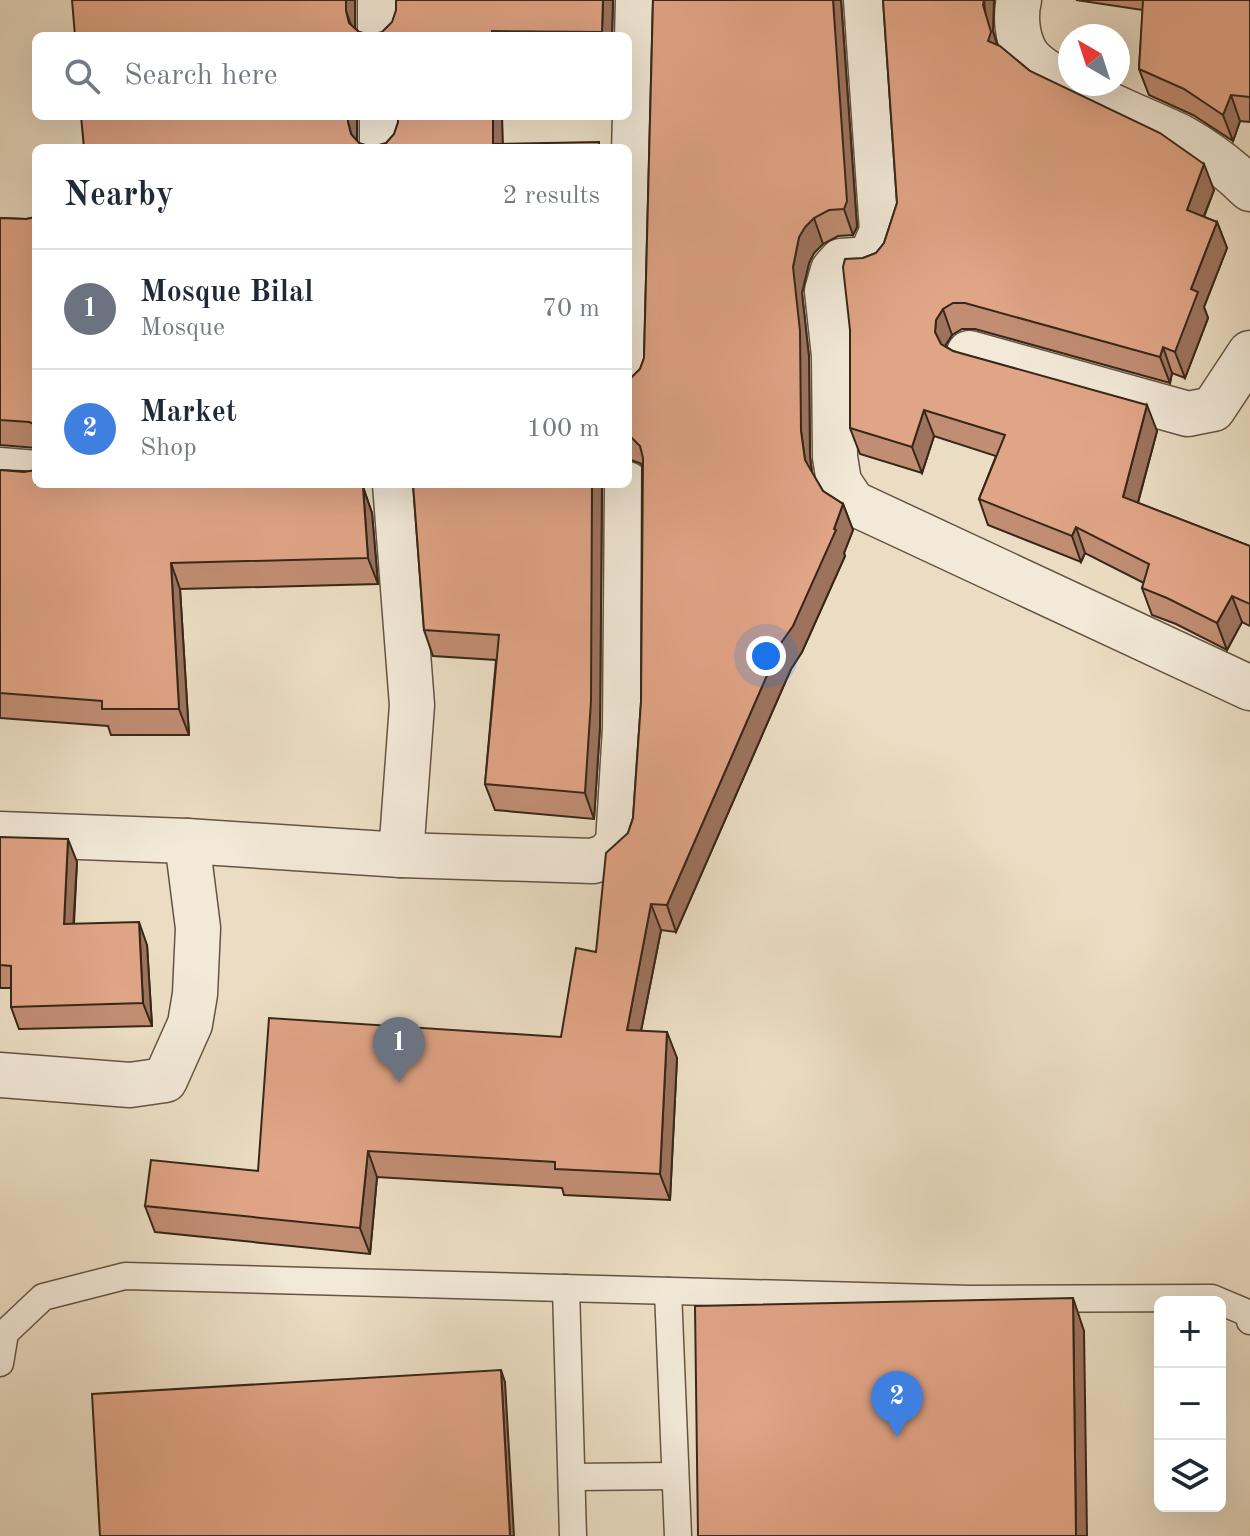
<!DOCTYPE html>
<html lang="en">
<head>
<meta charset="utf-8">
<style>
  body { margin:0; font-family:"Old Standard TT",serif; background:#f6f6f7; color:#1f2937 }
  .controls { position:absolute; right:24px; bottom:24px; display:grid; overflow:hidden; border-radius:12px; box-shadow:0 8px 32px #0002 }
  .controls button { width:72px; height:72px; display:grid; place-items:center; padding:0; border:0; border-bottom:2px solid #e0e1e3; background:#fff; color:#1f2937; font:40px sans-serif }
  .compass { position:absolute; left:1058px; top:24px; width:72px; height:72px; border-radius:50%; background:#fff; box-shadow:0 8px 32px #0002; rotate:321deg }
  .you { position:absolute; left:766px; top:656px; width:28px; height:28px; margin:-20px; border:6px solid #fff; border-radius:50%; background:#1a73e8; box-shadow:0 0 0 12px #1a73e833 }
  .badge { display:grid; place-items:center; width:52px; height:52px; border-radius:50%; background:#8f2418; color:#fff; font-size:26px; font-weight:700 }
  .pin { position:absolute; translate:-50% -66px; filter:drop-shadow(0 2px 4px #0008) }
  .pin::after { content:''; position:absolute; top:42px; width:28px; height:24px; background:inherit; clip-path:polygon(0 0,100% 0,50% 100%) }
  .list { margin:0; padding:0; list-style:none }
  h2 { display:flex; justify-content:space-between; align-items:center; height:104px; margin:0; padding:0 32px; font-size:34px }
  h2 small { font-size:26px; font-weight:400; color:#747a83 }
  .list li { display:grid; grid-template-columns:52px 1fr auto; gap:24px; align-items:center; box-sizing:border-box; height:120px; padding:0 32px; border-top:2px solid #e0e1e3 }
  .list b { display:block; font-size:30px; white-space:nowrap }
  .list p { margin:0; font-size:26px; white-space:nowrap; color:#747a83 }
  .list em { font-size:26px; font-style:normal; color:#747a83 }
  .icon { flex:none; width:44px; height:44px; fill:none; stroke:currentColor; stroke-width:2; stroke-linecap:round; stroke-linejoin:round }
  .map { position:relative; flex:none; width:1250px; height:1536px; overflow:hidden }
  .search { position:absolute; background:#fff; box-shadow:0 8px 32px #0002; left:32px; top:32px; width:600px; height:88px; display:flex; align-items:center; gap:20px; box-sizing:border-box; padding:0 28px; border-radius:12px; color:#747a83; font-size:30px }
  .panel { position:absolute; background:#fff; box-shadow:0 8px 32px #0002; left:32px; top:144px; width:600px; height:344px; border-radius:12px }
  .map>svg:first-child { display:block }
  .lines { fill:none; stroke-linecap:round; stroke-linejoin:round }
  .service-casing { stroke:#655443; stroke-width:29 }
  .minor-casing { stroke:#655443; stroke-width:47 }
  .service { stroke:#f2e9d8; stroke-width:26 }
  .minor { stroke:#f2e9d8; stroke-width:44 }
  .wall { fill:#c18d73; stroke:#382718; stroke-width:2 }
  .shaded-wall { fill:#9d735e; stroke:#382718; stroke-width:2 }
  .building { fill:#e0a486; stroke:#382718; stroke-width:2 }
</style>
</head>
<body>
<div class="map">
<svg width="1250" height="1536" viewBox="0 0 1250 1536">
  <rect width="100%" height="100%" fill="#ebddc3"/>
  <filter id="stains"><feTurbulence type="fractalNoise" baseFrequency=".0025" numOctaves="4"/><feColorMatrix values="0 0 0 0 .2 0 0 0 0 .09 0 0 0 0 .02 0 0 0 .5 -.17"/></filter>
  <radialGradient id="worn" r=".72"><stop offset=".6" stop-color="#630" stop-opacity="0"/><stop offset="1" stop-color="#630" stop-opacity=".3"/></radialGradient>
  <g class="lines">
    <!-- service casing -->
    <g class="service-casing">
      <g id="service">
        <polyline points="566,1288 573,1536"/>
        <polyline points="668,1291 678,1536"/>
        <polyline points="0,1363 5,1333 43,1297 125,1276 970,1299 1212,1298 1250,1314 1250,1321"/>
        <polyline points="572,1477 675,1476"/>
      </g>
    </g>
    <!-- minor casing -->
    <g class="minor-casing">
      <g id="minor">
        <polyline points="380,0 380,36"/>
        <polyline points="866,0 882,231 870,259 841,261 833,270 827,291 834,356 835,457 839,482 853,503 1250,688"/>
        <path d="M1019 0C1015 16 1017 38 1026 53 1042 81 1148 120 1181 137 1206 151 1230 169 1250 189"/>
        <polyline points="382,116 382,148"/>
        <polyline points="969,353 1188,414 1213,409 1250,353"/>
        <polyline points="628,383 638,0"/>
        <polyline points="0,470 36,473"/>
        <polyline points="0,834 187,841 401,855 412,705 395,484"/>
        <polyline points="401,855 593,861 607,856 618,843 625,728 627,484"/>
        <polyline points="0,1075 130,1085 165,1080 190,1024 195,994 198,928 187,841"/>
      </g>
    </g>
    <!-- service -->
    <use href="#service" class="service"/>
    <!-- minor -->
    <use href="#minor" class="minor"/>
  </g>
  <!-- wall -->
  <g class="wall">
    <polygon points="355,0 355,28 359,32 371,35 613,0 612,36 75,36"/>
    <polygon points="653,0 841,0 857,227 853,235 838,236 823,244 814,253 809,263 802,293 809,357 810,457 812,473 823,491 843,504 853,530 844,553 845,556 802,652 791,669 676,932 661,930 641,1031 677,1058 670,1200 564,1195 562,1188 377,1177 370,1254 155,1232 145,1206 258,1171 561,1037 596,952 628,833 633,818 641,702 642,465 640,463 628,459 628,379 631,378 640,369 644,358"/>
    <polygon points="883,0 994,0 993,31 997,44 1030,71 1214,190 1204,217 1217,222 1227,248 1204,307 1208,318 1185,378 1172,373 1170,383 975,329 962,329 952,335 945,346 953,351 1157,431 1138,503 1250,546 1250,626 1242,622 1227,650 1176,624 1152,615 1142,588 1144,583 1085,553 1081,562 988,525 979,499 996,456 934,436 922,473 860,454 850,428 863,258 876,253 884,243 897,203"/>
    <polygon points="1076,0 1250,0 1250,122 1240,121 1233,141 1193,115 1149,95 1139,69 1143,10"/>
    <polygon points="36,217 36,448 0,445 0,218 26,219"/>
    <polygon points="0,470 363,487 372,513 378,584 180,589 189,735 111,735 108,726 0,718"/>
    <polygon points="413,484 602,484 600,727 594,819 495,810 485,784 496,660 433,656 424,630"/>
    <polygon points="0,837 77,862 74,924 147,945 152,1026 19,1029 11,1007 11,988 0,988"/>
  </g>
  <!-- shaded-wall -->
  <g class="shaded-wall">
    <polygon points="346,0 355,0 355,36 346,11"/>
    <polygon points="603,0 613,0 612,36 603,36 602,32"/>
    <polygon points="833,0 841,0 857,227 853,235 844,209"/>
    <polygon points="984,0 994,0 993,31 1001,58 988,41"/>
    <polygon points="1231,95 1240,121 1233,141 1223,115"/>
    <polygon points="348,116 357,116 357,148 351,134 348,122"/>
    <polygon points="493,116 502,116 503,148 493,144"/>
    <polygon points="1204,164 1214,190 1196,236 1187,210"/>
    <polygon points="814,218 823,244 814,253 809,263 802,293 809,357 810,457 814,486 805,460 801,431 793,267 799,237 805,227"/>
    <polygon points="1217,222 1227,248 1204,307 1208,318 1185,378 1175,352 1191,289"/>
    <polygon points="943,309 952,335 945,346 945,358 935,332 936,320"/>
    <polygon points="1163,347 1172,373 1170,383 1160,357"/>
    <polygon points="1147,405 1157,431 1132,524 1123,497"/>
    <polygon points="924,410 934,436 922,473 912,447"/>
    <polygon points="592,484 602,484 600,727 594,819 585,793"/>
    <polygon points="363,487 372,513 378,584 368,558"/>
    <polygon points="843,504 853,530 844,553 845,556 802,652 791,669 676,932 667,905 781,643 834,529"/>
    <polygon points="1076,527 1085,553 1081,562 1072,536"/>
    <polygon points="171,563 180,589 189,735 179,709"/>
    <polygon points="1232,596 1242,622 1227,650 1217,623"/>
    <polygon points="68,839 77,862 72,947 64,924"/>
    <polygon points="651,904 661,930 636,1056 627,1030"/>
    <polygon points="139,922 147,945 152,1026 143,1003"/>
    <polygon points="667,1032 677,1058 670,1200 660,1174"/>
    <polygon points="368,1151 377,1177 370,1254 360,1228"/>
    <polygon points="1073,1298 1084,1331 1087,1536 1076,1536"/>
    <polygon points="501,1370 505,1382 514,1536 510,1536"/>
  </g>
  <!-- building -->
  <g class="building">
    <polygon points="72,0 346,0 346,11 349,23 359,32 371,35 382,32 392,22 396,10 396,0 603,0 602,32 492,31 492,36 75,36"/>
    <polygon points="653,0 833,0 847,201 844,209 829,210 814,218 805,227 799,237 793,267 800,331 801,431 805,460 823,491 843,504 834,529 836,530 793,626 781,643 667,905 651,904 627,1030 667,1032 660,1174 555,1169 555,1162 368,1151 360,1228 145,1206 151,1160 258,1171 269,1018 561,1037 576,948 596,952 606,853 628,833 633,818 641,702 643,458 640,446 631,437 628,436 628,379 631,378 640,369 644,358"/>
    <polygon points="883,0 984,0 983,5 991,32 988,41 1000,46 1030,71 1160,133 1204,164 1187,210 1217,222 1191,289 1198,292 1175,352 1163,347 1160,357 965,303 953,303 943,309 936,320 935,332 941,344 953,351 1147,405 1123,497 1250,546 1250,604 1232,596 1217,623 1167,598 1142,588 1149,564 1076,527 1072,536 979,499 1005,435 924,410 912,447 850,428 850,330 843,267 845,259 863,258 876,253 884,243 897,203"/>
    <polygon points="1143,0 1250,0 1250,97 1231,95 1223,115 1184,89 1139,69"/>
    <polygon points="81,116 348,116 348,122 351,134 359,143 372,147 386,143 394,134 398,122 398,116 493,116 493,144 599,142 599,148 84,148"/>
    <polygon points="36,217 36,425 29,422 0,420 0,218 26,219"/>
    <polygon points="0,470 24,472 36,470 36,484 321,484 363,487 368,558 171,563 179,709 102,709 102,701 0,693"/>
    <polygon points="413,484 592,484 591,701 585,793 485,784 499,635 424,630"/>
    <polygon points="0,837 68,839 64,924 139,922 143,1003 11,1007 11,966 0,965"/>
    <polygon points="1073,1298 1076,1536 698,1536 695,1306"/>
    <polygon points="501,1370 510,1536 100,1536 92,1394"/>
  </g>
  <rect width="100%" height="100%" filter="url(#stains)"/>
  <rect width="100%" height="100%" fill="url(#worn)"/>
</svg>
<div class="controls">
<button>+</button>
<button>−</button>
<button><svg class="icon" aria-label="layers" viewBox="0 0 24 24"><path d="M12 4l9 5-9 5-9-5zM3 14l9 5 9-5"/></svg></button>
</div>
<svg class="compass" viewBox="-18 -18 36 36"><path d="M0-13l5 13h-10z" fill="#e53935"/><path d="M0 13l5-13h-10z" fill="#747a83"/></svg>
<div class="you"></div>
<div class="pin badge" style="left:399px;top:1083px;background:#6b7280">1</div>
<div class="pin badge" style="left:897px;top:1437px;background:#3f7fe0">2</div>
<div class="search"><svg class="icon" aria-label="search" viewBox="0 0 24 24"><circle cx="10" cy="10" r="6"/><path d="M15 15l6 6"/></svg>Search here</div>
<section class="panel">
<h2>Nearby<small>2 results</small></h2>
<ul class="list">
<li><span class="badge" style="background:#6b7280">1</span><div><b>Mosque Bilal</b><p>Mosque</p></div><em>70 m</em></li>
<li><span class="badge" style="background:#3f7fe0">2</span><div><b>Market</b><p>Shop</p></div><em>100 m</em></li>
</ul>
</section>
</div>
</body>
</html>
